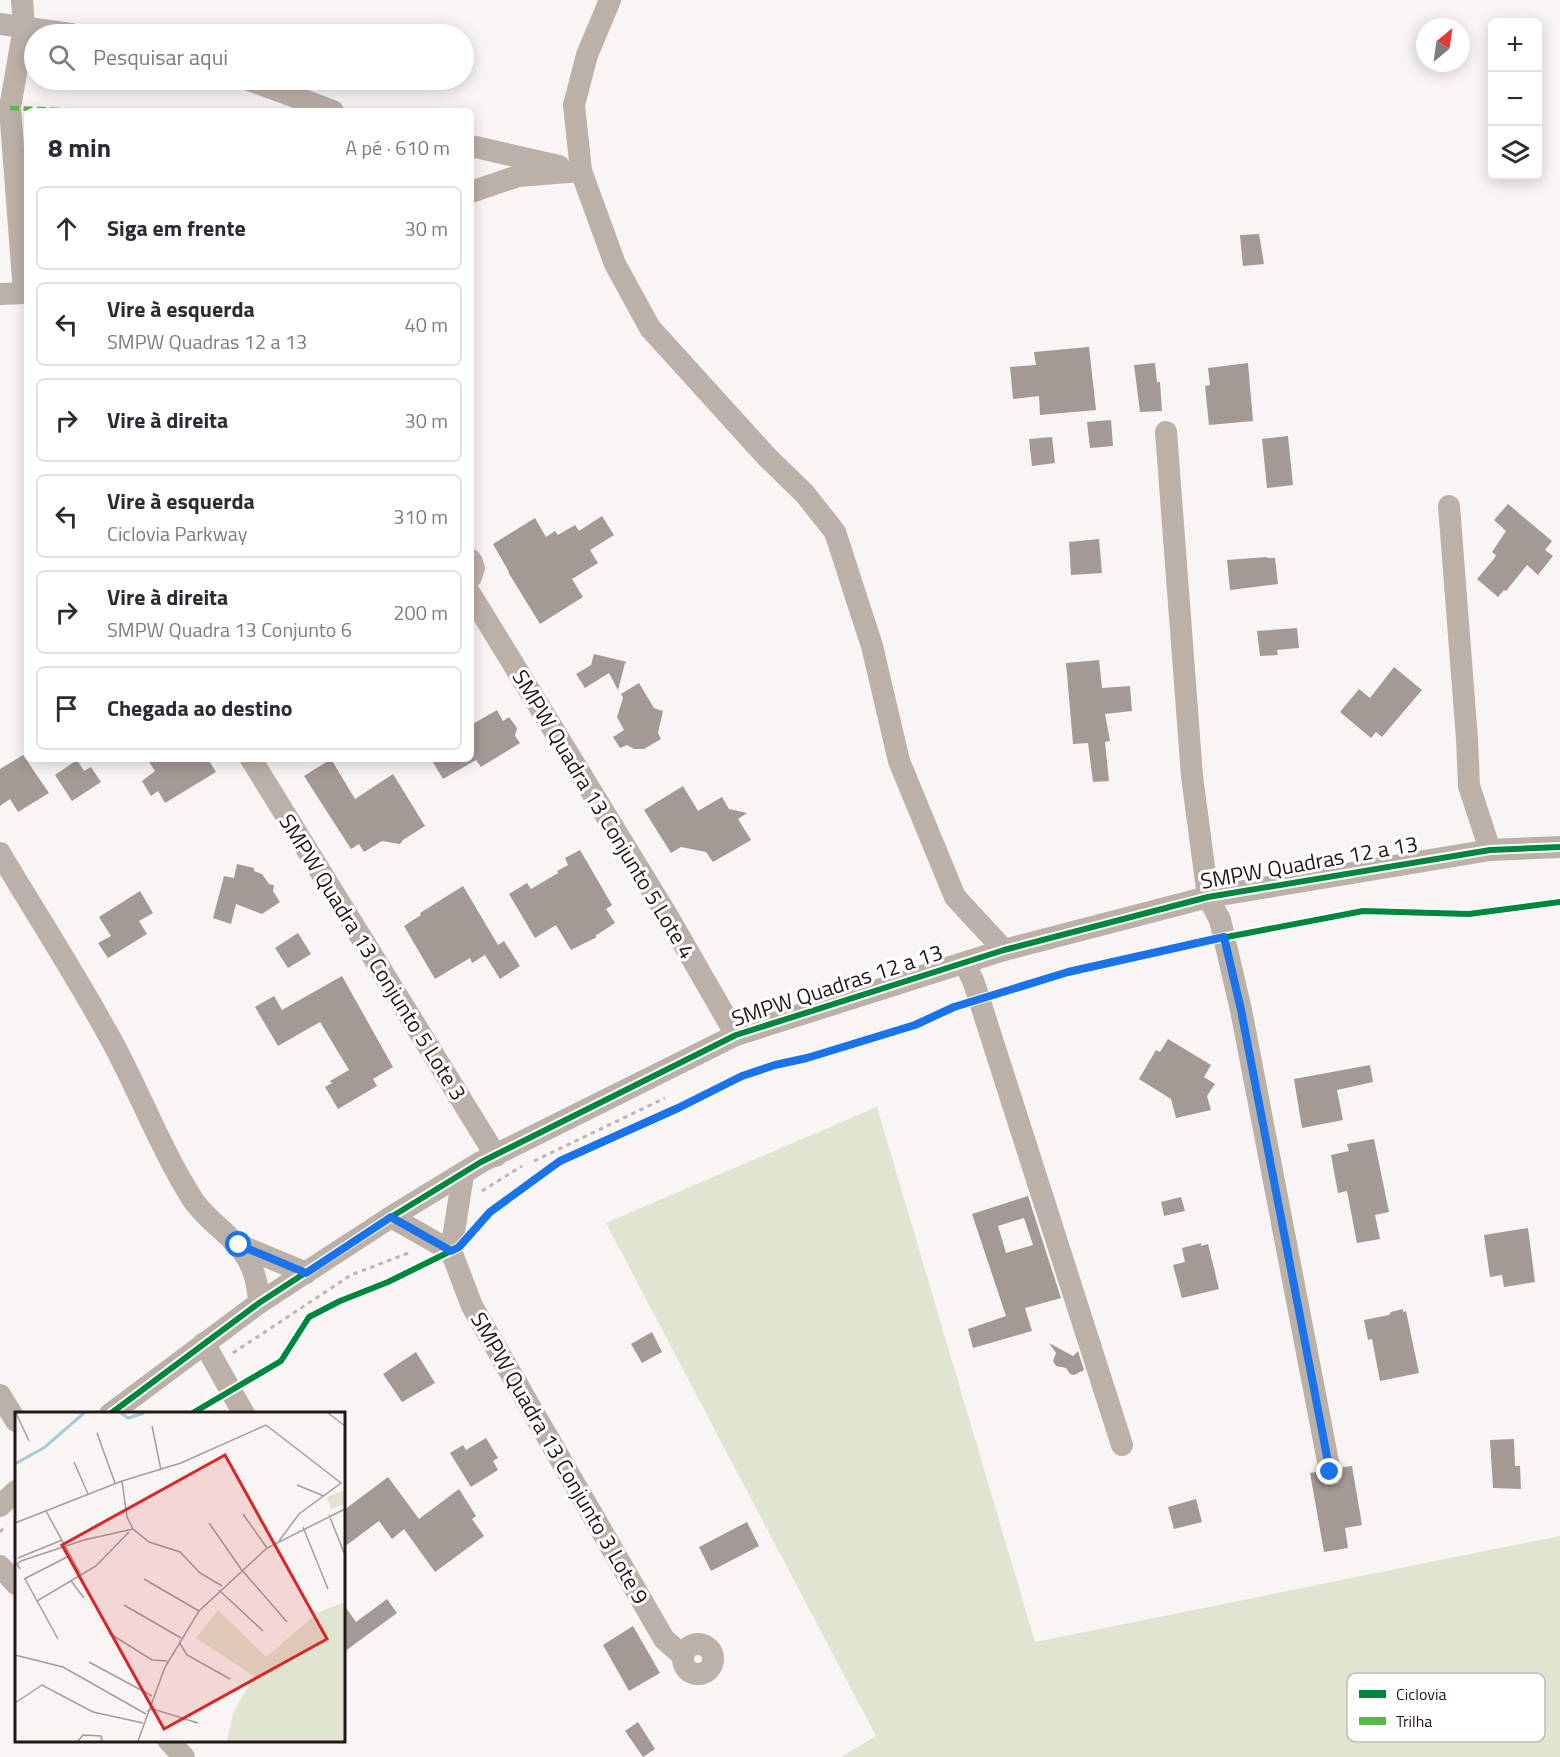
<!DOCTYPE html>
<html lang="pt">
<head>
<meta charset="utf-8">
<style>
  body { margin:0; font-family:"Titillium Web",sans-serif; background:#f2f2f3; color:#2b2b33 }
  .controls { position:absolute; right:18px; top:18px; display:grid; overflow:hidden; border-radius:9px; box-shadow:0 3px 15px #0003 }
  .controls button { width:54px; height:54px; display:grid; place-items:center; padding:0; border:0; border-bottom:2px solid #e1e1e2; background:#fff; color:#2b2b33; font:30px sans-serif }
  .compass { position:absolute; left:1416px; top:18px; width:54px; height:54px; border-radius:50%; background:#fff; box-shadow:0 3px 15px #0003; rotate:29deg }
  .stop { position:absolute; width:18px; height:18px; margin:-14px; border:4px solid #1a73e8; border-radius:50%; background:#fff }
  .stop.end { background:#1a73e8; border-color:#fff; box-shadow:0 2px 6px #0008 }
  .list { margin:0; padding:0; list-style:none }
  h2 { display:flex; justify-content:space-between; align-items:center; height:78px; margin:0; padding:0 24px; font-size:26px }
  h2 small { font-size:20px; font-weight:400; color:#7c7c81 }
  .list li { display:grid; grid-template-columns:39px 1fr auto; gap:18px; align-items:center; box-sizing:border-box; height:84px; margin:0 12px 12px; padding:0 12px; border:2px solid #e1e1e2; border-radius:9px }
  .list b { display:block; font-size:22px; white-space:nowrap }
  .list p { margin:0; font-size:20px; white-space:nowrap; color:#7c7c81 }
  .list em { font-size:20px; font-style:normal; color:#7c7c81 }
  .icon { flex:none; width:33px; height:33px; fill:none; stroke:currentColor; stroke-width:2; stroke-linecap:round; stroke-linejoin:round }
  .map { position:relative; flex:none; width:1560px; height:1757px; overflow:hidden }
  .search { position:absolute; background:#fff; box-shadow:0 3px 15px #0003; left:24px; top:24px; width:450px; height:66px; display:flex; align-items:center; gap:15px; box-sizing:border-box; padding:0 21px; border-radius:33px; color:#7c7c81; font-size:22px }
  .panel { position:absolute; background:#fff; box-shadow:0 3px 15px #0003; left:24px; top:108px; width:450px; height:654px; border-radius:9px }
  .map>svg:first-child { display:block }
  .green { fill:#e1e4d0 }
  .building { fill:#a39995; fill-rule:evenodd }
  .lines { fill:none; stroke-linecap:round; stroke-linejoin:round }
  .path { stroke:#bdb6b2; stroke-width:3; stroke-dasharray:4.5 4.5; stroke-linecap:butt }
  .minor { stroke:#bbb1a9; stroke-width:22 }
  .quiet { stroke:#58b947; stroke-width:4.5; stroke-dasharray:9 4.5; stroke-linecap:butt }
  .cycleway-casing { stroke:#fff; stroke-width:10 }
  .cycleway { stroke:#00873e; stroke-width:6 }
  .route { stroke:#1a73e8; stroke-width:8 }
  .labels { text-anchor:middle; stroke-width:6; stroke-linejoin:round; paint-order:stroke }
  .street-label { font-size:22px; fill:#251814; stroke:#fff }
  .inset-river { fill:none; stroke:#a3cdd7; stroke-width:3 }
  .inset-road { fill:none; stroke:#a49d9a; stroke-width:1.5 }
  .view { fill:#d62828; fill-opacity:0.15; stroke:#d62828; stroke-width:3 }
  .inset-edge { fill:none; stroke:#251814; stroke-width:3 }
  .key { fill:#fff; stroke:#bebab8; stroke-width:1.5 }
  .key-label { font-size:16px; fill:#251814 }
</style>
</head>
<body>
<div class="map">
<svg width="1560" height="1757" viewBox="0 0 1560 1757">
  <rect width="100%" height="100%" fill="#f9f5f4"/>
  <!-- green -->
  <polygon class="green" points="877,1107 1035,1642 1560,1536 1560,1757 841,1757 876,1736 606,1223"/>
  <!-- building -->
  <g class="building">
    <polygon points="1259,234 1264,264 1243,266 1240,235"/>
    <polygon points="1089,347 1096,410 1040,415 1039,396 1013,399 1010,367 1036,365 1034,352"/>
    <polygon points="1155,363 1157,382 1160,382 1162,411 1140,412 1134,365"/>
    <polygon points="1248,363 1253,421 1209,425 1205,386 1210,385 1208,368"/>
    <polygon points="1111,420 1113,446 1090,448 1087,422"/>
    <polygon points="1288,436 1293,485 1267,488 1262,439"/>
    <polygon points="1052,437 1055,463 1032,466 1029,439"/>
    <polygon points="1508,504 1552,541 1545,550 1553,556 1538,575 1527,565 1506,591 1504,590 1498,597 1477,579 1494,559 1496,555 1492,552 1506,531 1494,520"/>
    <polygon points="602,516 614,535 590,550 598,563 572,579 583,597 540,624 508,572 509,572 493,544 535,518 546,537 555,531 558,535 575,525 579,531"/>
    <polygon points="1099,539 1102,573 1071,575 1069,542"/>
    <polygon points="1267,557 1267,558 1275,558 1278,584 1230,590 1227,560"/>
    <polygon points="1297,628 1299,648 1277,650 1278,655 1260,656 1257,631"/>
    <polygon points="594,654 627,662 625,663 618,690 609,673 585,688 576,674 591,665"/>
    <polygon points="1099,660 1102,688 1130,686 1132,711 1105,714 1110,741 1105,742 1109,781 1093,782 1088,743 1073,744 1066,663"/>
    <polygon points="1394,667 1422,690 1382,737 1376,732 1371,738 1340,712 1359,689 1370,698"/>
    <polygon points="639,683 654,708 663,711 658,733 661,739 644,749 634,749 627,745 620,748 613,737 624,730 617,717 623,698 621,694"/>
    <polygon points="497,710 503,721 509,717 517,728 515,736 520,743 481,767 476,760 443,779 431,759 471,759 471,725"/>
    <polygon points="23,755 49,793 18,812 10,799 0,806 0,769"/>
    <polygon points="147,759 208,759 216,772 165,803 158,791 151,796 142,781 155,771"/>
    <polygon points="331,759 355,799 393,774 425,826 403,840 400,844 382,841 364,852 359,844 351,849 304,776"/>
    <polygon points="77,760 84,771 91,767 101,782 72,801 55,775"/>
    <polygon points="683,786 698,811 722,797 729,809 747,813 738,819 751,840 713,862 706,852 681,847 671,853 644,810"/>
    <polygon points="580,850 612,905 606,909 615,923 595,936 597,937 571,950 556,925 535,938 509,894 527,883 531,889 558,873 557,871 568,865 565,858"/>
    <polygon points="237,864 254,868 254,871 262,874 269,884 274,885 273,891 280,902 262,914 236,904 231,924 213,918 224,876 234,878"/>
    <polygon points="463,886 498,945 504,941 520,966 500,979 485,955 472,963 470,958 435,979 404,926 421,915 420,913"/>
    <polygon points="140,891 153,913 139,921 147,934 108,958 98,943 111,936 99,917"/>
    <polygon points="298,933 311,954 288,968 275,948"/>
    <polygon points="342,976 393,1067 373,1079 377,1086 338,1109 325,1087 332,1083 330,1081 349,1070 320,1022 278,1046 255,1007 274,996 282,1010"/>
    <polygon points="1168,1039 1211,1065 1204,1077 1215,1084 1207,1096 1211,1110 1176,1118 1171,1099 1139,1079 1156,1050 1160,1052"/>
    <polygon points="1370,1065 1373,1082 1337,1090 1343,1120 1302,1128 1294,1079"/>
    <polygon points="1374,1139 1389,1212 1375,1215 1380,1239 1357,1243 1347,1191 1338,1193 1331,1155 1349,1151 1347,1144"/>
    <path d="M1028 1196 1061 1298 1025 1308 1032 1331 973 1348 968 1329 1006 1316 972 1214ZM1024 1218 1033 1245 1006 1253 998 1226Z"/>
    <polygon points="1181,1197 1185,1211 1164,1216 1161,1202"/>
    <polygon points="1528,1228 1535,1282 1504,1287 1502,1275 1490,1277 1484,1235"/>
    <polygon points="1201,1243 1201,1246 1208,1244 1219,1289 1182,1298 1173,1265 1185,1262 1182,1248"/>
    <polygon points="1403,1309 1403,1312 1406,1311 1419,1373 1380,1381 1372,1339 1368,1340 1364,1320 1389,1315 1391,1312"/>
    <polygon points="652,1332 662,1352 642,1363 631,1344"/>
    <polygon points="1049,1343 1073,1356 1078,1351 1084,1370 1074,1375 1070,1374 1066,1368 1056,1366 1053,1361 1056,1353"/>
    <polygon points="416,1352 435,1383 402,1402 383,1374"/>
    <polygon points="486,1438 498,1458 493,1461 498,1470 471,1487 450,1453 463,1445 466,1450"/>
    <polygon points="1514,1439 1515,1466 1520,1466 1521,1489 1493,1488 1490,1440"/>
    <polygon points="1352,1466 1362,1525 1345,1528 1348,1548 1324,1552 1310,1473 1316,1472 1320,1481 1326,1485 1332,1485 1338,1483 1342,1477 1343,1467"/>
    <polygon points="388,1477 419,1519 459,1489 476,1516 472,1519 484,1536 435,1572 404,1529 392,1539 379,1521 344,1547 344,1510"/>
    <polygon points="1196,1499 1202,1522 1174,1529 1168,1507"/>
    <polygon points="747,1522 759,1546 711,1571 699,1547"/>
    <polygon points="387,1599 397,1613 344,1652 344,1605 356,1622"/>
    <polygon points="633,1626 660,1673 629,1691 603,1645"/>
    <polygon points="638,1722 655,1749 643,1757 625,1731"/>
  </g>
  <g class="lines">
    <!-- path -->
    <g class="path">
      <polyline points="534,1161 665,1098"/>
      <polyline points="482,1191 522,1166"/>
      <polyline points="233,1353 351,1275 411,1252"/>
      <polyline points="0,1532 6,1525"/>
    </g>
    <!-- minor -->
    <g class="minor">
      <polyline points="22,0 24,27 10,108 24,293"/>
      <polyline points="610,0 587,55 574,105 581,171 615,264 650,328 767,457 805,494 835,532 872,646 899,761 955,897 1004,950"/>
      <polyline points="0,24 71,34"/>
      <polyline points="249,80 333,111"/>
      <polyline points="471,146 559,166"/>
      <polyline points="471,192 518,176 581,171"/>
      <polyline points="0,294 27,293"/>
      <polyline points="1166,432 1192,776 1208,897 1220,920 1241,1010 1330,1472"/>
      <polyline points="1449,506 1467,739 1469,786 1490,850"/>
      <polyline points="471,560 474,568 471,577"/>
      <polyline points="471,595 667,915 736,1035"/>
      <polyline points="251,759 496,1156"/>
      <path d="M0 853C38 917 79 980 114 1045 141 1096 162 1151 193 1200 199 1209 207 1216 214 1223 243 1248 257 1263 259 1303"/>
      <polyline points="965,963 974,983 1122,1445"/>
      <polyline points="463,1175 451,1251 472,1306 664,1639 683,1656"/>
      <polyline points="391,1217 451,1251"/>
      <polyline points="239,1245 306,1273"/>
      <polyline points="204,1343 244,1414"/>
      <polyline points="0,1395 16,1421"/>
      <polyline points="110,1414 259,1303 391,1217 481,1162 736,1035 1004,950 1208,897 1490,850 1560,847"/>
      <polyline points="0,1506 16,1491"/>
      <polyline points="0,1566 16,1584"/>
      <circle cx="698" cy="1659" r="15"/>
      <polyline points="168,1740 184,1757"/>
    </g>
    <!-- quiet -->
    <polyline class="quiet" points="10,108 89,111"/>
    <!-- cycleway casing -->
    <g class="cycleway-casing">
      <g id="cycleway">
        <polyline points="110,1414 259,1303 391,1217 481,1162 736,1035 1004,950 1208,897 1490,850 1560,847"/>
        <polyline points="191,1414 281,1361 309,1317 340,1301 388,1282 459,1247 490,1212 560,1161 678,1109 742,1076 775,1065 807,1058 915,1025 954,1007 1068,972 1195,943 1363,911 1469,914 1560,902"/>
      </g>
    </g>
    <!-- cycleway -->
    <use href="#cycleway" class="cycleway"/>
  </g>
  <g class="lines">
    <!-- route -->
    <polyline class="route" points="239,1245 306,1273 391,1217 451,1251 459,1247 490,1212 560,1161 678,1108 742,1076 775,1065 807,1058 915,1025 954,1007 1068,972 1224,937 1241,1010 1330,1472"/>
  </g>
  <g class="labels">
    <!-- street labels -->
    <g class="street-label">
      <text transform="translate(604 814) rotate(59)" y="8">SMPW Quadra 13 Conjunto 5 Lote 4</text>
      <text transform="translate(1309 862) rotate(-10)" y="8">SMPW Quadras 12 a 13</text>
      <text transform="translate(373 957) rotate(58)" y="8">SMPW Quadra 13 Conjunto 5 Lote 3</text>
      <text transform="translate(837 985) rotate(-18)" y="8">SMPW Quadras 12 a 13</text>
      <text transform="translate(560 1458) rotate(60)" y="8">SMPW Quadra 13 Conjunto 3 Lote 9</text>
    </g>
  </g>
  <!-- overview -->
  <g transform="translate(15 1412)">
    <rect width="330" height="330" fill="#f9f5f4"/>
    <path d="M330 78V92L316 97 312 85ZM330 190V329H212L218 301 239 264 181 226 203 198 251 245 304 200Z" fill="#e1e4d0"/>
    <path class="inset-river" d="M106 1 113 6 129 1M0 52 30 35 69 1"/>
    <path class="inset-road" d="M1 1 14 29M313 1 330 14M137 14 146 58M82 21 100 71M59 50 73 82M107 69 112 105 118 117 134 130 165 140 185 161 207 174M282 73 309 84M31 99 66 163M228 102 252 136M314 103 330 143M0 111 107 69 166 51 251 13 326 71 284 102 264 129M194 111 226 157 272 210M288 115 313 177M3 146 47 128M5 157 2 152 6 149 69 128 118 117M9 167 54 144M10 167 43 227M129 167 184 199M56 169 69 186M204 178 248 219M22 189 81 154 114 120M109 193 166 226M94 221 137 248 152 249M164 230 172 243 215 267M0 243 48 255 131 302M74 250 137 284M0 291 27 273 78 300 128 311M132 299 138 297 183 311 178 310M63 329 68 323 86 324 87 329M123 329 150 255 184 199 252 136 330 97"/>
    <path class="view" d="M210 43 312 227 149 317 47 133Z"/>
    <rect width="330" height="330" class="inset-edge"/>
  </g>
  <!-- legend -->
  <rect x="1347" y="1673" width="198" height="69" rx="9" class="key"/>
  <rect x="1359" y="1690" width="27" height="8" fill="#00873e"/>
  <rect x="1359" y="1717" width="27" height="8" fill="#58b947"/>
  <g class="key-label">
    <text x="1396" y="1700">Ciclovia</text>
    <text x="1396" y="1727">Trilha</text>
  </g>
</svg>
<div class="controls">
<button>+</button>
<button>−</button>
<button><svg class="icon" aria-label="layers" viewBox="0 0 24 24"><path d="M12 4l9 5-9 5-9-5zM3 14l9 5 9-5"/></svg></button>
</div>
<svg class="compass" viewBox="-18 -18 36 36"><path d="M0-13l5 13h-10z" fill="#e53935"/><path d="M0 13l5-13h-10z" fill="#7c7c81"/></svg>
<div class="stop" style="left:239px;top:1245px"></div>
<div class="stop end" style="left:1330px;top:1472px"></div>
<div class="search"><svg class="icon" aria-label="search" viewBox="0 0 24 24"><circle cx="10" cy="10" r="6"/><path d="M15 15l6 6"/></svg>Pesquisar aqui</div>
<section class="panel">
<h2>8 min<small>A pé · 610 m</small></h2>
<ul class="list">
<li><svg class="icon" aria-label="ahead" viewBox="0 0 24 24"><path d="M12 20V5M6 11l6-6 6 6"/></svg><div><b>Siga em frente</b></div><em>30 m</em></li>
<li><svg class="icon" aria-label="left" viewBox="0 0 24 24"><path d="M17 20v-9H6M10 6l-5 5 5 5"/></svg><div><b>Vire à esquerda</b><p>SMPW Quadras 12 a 13</p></div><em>40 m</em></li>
<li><svg class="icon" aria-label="right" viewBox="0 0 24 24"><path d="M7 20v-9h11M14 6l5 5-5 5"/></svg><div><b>Vire à direita</b></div><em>30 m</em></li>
<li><svg class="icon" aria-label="left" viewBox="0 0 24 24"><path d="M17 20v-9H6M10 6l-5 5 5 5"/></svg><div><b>Vire à esquerda</b><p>Ciclovia Parkway</p></div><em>310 m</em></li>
<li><svg class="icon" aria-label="right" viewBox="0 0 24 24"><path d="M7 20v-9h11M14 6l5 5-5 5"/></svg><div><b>Vire à direita</b><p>SMPW Quadra 13 Conjunto 6</p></div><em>200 m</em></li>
<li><svg class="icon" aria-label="arrive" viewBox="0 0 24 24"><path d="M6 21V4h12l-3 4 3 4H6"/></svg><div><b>Chegada ao destino</b></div></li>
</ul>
</section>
</div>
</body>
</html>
